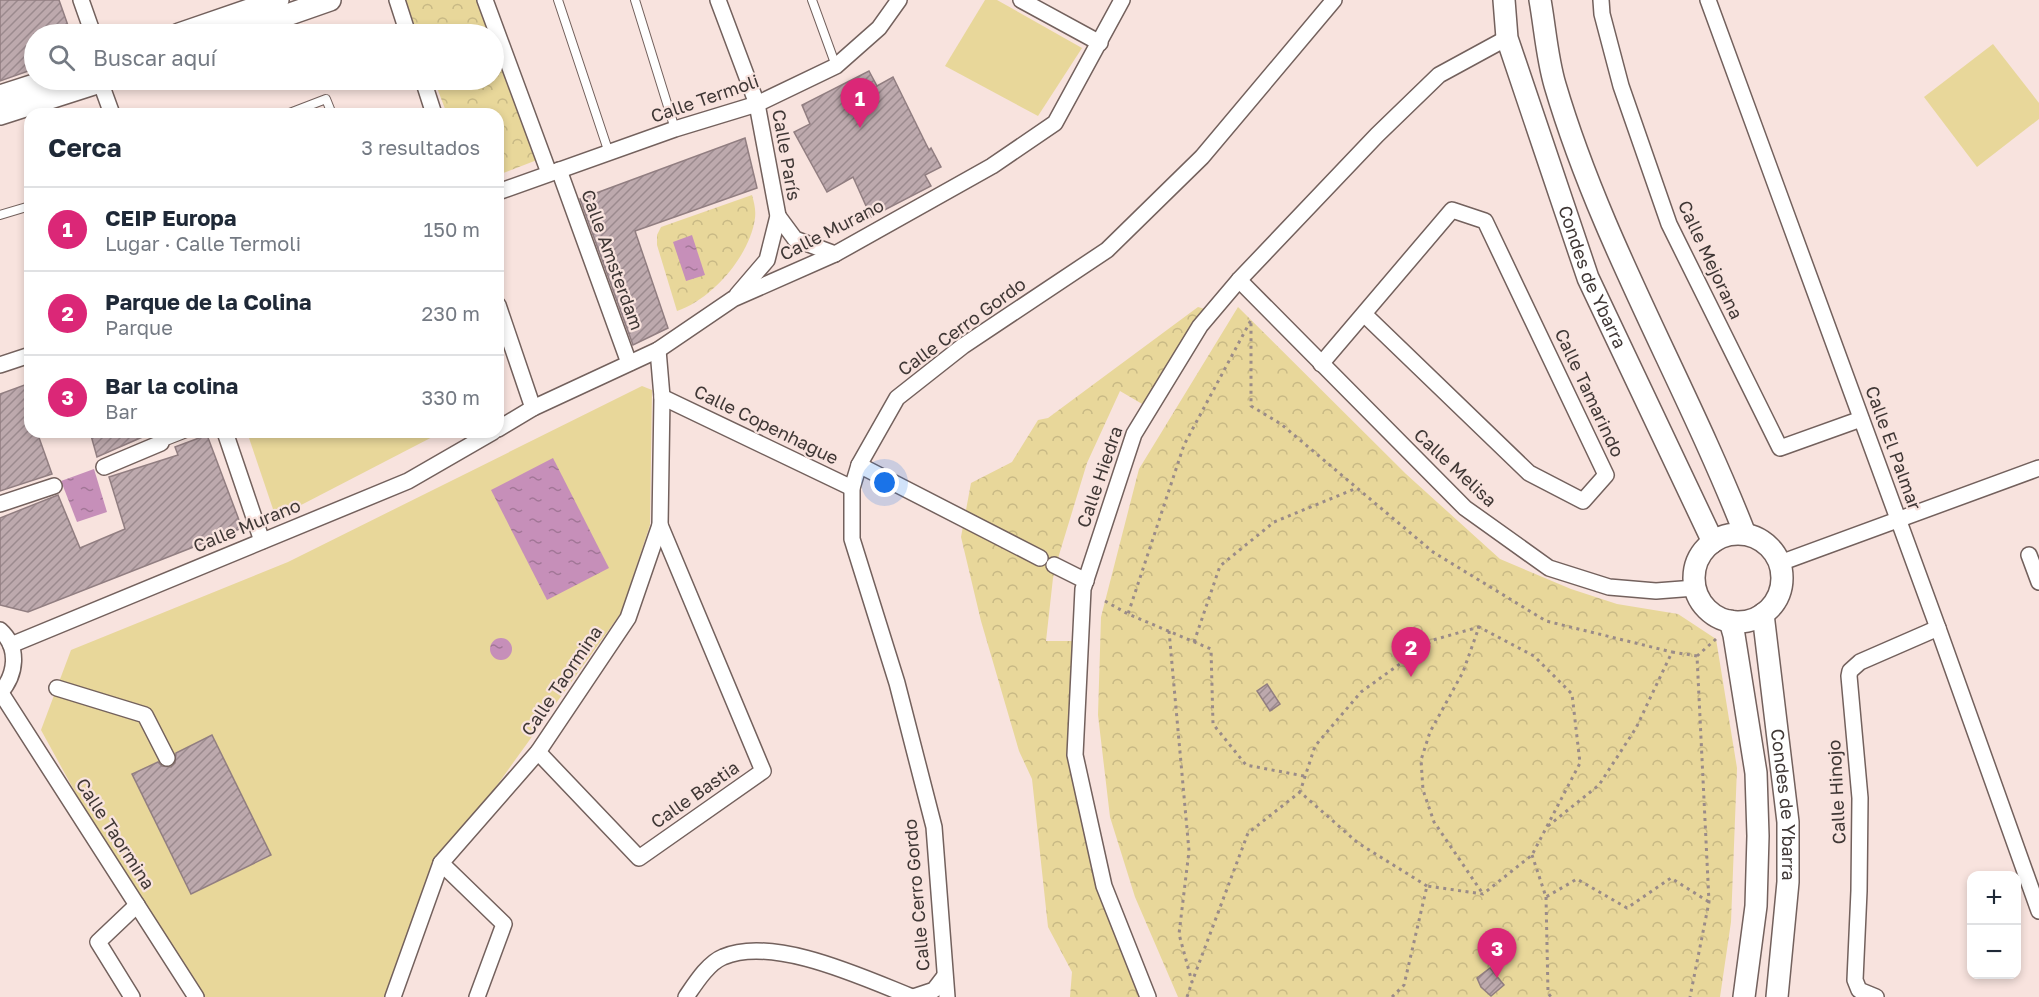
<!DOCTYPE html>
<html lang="es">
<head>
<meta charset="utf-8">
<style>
  body { margin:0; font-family:"Golos Text",sans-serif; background:#f2f2f3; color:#1f2937 }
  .controls { position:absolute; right:18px; bottom:18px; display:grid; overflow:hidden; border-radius:12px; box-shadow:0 3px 9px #0003 }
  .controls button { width:54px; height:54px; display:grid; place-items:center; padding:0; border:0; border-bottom:2px solid #e0e1e3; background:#fff; color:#1f2937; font:30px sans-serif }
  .you { position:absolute; left:885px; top:483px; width:21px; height:21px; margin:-15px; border:4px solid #fff; border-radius:50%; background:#1a73e8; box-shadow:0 0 0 9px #1a73e833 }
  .badge { display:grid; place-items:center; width:39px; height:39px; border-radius:50%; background:#db2777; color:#fff; font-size:20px; font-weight:700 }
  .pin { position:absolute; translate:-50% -50px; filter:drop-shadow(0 2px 3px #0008) }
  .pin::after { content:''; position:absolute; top:32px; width:21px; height:18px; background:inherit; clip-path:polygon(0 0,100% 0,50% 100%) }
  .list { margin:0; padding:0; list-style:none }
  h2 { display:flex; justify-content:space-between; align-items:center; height:78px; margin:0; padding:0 24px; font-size:26px }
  h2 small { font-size:20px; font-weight:400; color:#747a83 }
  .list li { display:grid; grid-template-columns:39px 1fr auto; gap:18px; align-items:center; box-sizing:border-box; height:84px; padding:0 24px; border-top:2px solid #e0e1e3 }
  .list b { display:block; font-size:22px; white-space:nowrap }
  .list p { margin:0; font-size:20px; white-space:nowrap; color:#747a83 }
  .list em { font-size:20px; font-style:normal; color:#747a83 }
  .icon { flex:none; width:33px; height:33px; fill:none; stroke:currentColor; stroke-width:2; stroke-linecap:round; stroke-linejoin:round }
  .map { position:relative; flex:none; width:2039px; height:997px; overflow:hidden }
  .search { position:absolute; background:#fff; box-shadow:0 3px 9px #0003; left:24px; top:24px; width:480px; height:66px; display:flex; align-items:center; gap:15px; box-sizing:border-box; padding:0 21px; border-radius:33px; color:#747a83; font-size:22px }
  .panel { position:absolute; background:#fff; box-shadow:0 3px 9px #0003; left:24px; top:108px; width:480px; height:330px; border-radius:18px }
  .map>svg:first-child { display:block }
  .park { fill:url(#park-crowns) }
  .pitch { fill:#e8d79a }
  .water { fill:url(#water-ripples) }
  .building { fill:url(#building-hatch); stroke:#917e81; stroke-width:1.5 }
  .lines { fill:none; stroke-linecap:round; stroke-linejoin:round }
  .lane-casing { stroke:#73615d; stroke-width:10 }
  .street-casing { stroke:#73615d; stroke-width:18 }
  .secondary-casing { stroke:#73615d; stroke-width:24 }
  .path { stroke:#9a8b88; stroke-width:3; stroke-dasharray:3 4.5; stroke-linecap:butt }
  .lane { stroke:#fff; stroke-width:8 }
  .street { stroke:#fff; stroke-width:15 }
  .secondary { stroke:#fff; stroke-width:21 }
  .labels { text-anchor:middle; stroke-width:4.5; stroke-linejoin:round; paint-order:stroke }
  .street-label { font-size:18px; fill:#3f3735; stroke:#f8e3de }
</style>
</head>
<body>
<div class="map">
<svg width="2039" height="997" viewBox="0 0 2039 997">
  <defs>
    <pattern id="park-crowns" width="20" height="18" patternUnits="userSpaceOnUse" patternTransform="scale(1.5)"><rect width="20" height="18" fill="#e8d79a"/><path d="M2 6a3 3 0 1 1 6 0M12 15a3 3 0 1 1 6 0" fill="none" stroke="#c8b985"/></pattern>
    <pattern id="water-ripples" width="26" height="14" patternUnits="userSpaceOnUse" patternTransform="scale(1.5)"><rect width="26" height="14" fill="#c68fb9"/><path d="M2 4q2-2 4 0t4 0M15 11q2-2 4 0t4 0" fill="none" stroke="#a27697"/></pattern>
    <pattern id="building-hatch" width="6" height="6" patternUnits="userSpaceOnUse" patternTransform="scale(1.5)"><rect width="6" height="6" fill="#bda9ad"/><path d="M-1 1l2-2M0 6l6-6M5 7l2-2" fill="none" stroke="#9b8a8e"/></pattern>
  </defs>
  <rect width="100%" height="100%" fill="#f8e3de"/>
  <!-- park -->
  <g class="park">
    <polygon points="405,0 479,0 492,34 418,34"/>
    <polygon points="494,39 537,160 498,175 498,114 447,114 434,80 494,80"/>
    <path d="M752 195C754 202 756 210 755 218 750 256 712 299 677 311L657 245V235L661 227Z"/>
    <polygon points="1198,307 1212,311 1149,408 1120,391 1087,463 1059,555 1053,578 1046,641 1081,641 1075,755 1104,886 1148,997 1070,997 1072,972 1048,927 1032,779 1019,751 981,621 961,537 971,483 1012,462 1038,420 1048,418"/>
    <polygon points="1238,307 1406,474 1500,559 1571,589 1617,604 1678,614 1716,639 1737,768 1731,922 1720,997 1178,997 1135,897 1110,817 1098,715 1101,617 1139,469"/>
  </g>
  <!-- pitch -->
  <g class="pitch">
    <polygon points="985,0 997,0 1082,48 1038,116 945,66"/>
    <polygon points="1993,44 2039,103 2039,119 1977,167 1924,97"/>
    <polygon points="642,386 652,390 650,525 621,613 441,863 393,997 196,997 137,905 41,730 71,650 288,562"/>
    <polygon points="247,432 442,432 276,518"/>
  </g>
  <!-- water -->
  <g class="water">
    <polygon points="692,235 705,275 686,281 673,242"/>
    <polygon points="553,458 609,568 547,600 491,490"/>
    <polygon points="94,469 107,512 77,522 61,481"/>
    <circle cx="501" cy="649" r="11"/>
  </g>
  <!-- building -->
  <g class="building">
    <polygon points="0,0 59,0 71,34 34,34 34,69 0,81"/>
    <polygon points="869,71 877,86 893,77 929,150 931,148 941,167 925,175 931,186 871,217 853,177 827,192 794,132 810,124 802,105"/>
    <polygon points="745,138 757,188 635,231 668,328 633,345 580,199"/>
    <polygon points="30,383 30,432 37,432 52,474 0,491 0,394"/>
    <polygon points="90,432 154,432 97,457"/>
    <polygon points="207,435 242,528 28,612 0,605 0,518 58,495 80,548 125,529 109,477 178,455 175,447"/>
    <polygon points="1267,684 1280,704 1270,711 1257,691"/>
    <polygon points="212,735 271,855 191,894 132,774 158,762 162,766 171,767 175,763 176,753"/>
    <polygon points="1490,968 1504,985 1491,996 1481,987 1477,978"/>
  </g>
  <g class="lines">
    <!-- lane casing -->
    <g class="lane-casing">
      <g id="lane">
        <polyline points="558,0 609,153"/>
        <polyline points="635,0 675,129"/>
        <polyline points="812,0 836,66"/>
        <polyline points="287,114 326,99 332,114"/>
        <polyline points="0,215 30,206"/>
        <polyline points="161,443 189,432"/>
      </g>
    </g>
    <!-- street casing -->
    <g class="street-casing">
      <g id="street">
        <polyline points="81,0 93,34"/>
        <polyline points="397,0 408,34"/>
        <polyline points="485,0 549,173"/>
        <polyline points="718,0 757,104 778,216 767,260 737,295"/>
        <polyline points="1021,0 1100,43"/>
        <polyline points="1601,0 1602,14 1621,86 1669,224 1780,448 1861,419"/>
        <polyline points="1708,0 1938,628 2039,911"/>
        <polyline points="423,80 434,114"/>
        <polyline points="100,81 112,114"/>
        <polyline points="559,170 629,363"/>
        <polyline points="498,192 675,129 757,104 836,66 879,28 899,0"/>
        <polyline points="778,216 795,239 835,254"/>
        <polyline points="1239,280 1465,508 1549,568 1609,587 1656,591 1695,588"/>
        <polyline points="498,305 533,408"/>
        <polyline points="1321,364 1452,210 1485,221 1606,475 1583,501 1529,473 1364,314"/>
        <polyline points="0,365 30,355"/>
        <polyline points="662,397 852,488"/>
        <polyline points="498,429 533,408 658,350 733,299 835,254 992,166 1055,123 1122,0"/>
        <polyline points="225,432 262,541"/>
        <polyline points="859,465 1040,558"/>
        <polyline points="104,467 161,443"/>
        <polyline points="0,504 54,486"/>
        <polyline points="2029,555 2039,582"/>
        <polyline points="1780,563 2039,468"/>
        <polyline points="1054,565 1086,581"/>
        <path d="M0 630C20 648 16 675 0 693"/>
        <polyline points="11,645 408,481 493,432"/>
        <polyline points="57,688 145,715 167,758"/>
        <polyline points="1,693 196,997"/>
        <polyline points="538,752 639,858 763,771 660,525"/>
        <polyline points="441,863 504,924 477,997"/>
        <polyline points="132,997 98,942 137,905"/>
        <polyline points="393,997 441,863 538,752 628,618 660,525 662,397 658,350"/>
        <path d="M686 997C695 984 708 963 723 957 773 935 864 978 912 997"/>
        <polyline points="913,997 934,990 944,977"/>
        <polyline points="947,997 934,827 897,683 852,539 852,488 859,465 897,398 963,346 1107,250 1202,157 1334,0"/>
        <polyline points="1148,997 1104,886 1075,755 1083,589 1134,434 1200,326 1239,280 1377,135 1439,75 1507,38"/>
        <polyline points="1876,997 1859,990 1855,980 1859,891 1860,798 1849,676 1850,671 1860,662 1938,628"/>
      </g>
    </g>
    <!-- secondary casing -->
    <g class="secondary-casing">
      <g id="secondary">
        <path id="s1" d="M1504 0 1507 38 1588 278 1713 542"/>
        <path d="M1540 0C1545 28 1547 58 1555 85 1601 241 1686 383 1745 534"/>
        <polyline points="179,34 278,0"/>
        <polyline points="233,34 330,0"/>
        <polyline points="0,96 50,80"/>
        <polyline points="0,114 106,80"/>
        <circle cx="1738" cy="578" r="44"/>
        <path id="s2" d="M1763 614 1788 822V882L1777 997"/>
        <polyline points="1730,621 1734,635 1756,773 1758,836 1756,906 1744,997"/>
      </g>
    </g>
    <!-- path -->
    <g class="path">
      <polyline points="1686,574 1696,550"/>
      <polyline points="1105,601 1128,614"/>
      <polyline points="1696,603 1712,620"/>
      <polyline points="1169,631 1189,851 1179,934 1192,982 1248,833 1300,792"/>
      <polyline points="1194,642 1220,566 1274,522 1357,488"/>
      <polyline points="1697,656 1716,639"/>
      <polyline points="1304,776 1246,765 1213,724 1211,649 1128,614 1184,445 1251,320 1251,406 1281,424 1433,552 1546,621 1672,652"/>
      <polyline points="1548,826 1599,785 1636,728 1672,652 1697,656 1709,902 1690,997"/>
      <polyline points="1532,855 1546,897 1577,879 1627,908 1671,878 1709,902"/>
      <polyline points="1427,886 1358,843 1300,792 1315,746 1361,692 1433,640 1479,627"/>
      <polyline points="1546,897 1548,993 1551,997"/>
      <polyline points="1187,997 1192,982"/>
      <polyline points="1392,997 1404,985 1427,886 1483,894 1532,855 1580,763 1572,694 1534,656 1479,627 1463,672 1430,732 1421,760 1423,790 1434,822 1483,894"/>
    </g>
    <!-- lane -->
    <use href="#lane" class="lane"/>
    <!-- street -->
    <use href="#street" class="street"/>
    <!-- secondary -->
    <use href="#secondary" class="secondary"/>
  </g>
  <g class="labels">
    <!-- street labels -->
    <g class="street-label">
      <text transform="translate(705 99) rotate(-19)" y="6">Calle Termoli</text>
      <text transform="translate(786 155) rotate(80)" y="6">Calle París</text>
      <text transform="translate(832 230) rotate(-27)" y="6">Calle Murano</text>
      <text transform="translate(612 260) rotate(70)" y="6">Calle Amsterdam</text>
      <text transform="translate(1710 260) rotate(65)" y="6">Calle Mejorana</text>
      <text dy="6" stroke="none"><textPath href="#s1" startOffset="292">Condes de Ybarra</textPath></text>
      <text transform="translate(962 327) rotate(-36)" y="6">Calle Cerro Gordo</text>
      <text transform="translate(1589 393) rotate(65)" y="6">Calle Tamarindo</text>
      <text transform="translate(766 425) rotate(26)" y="6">Calle Copenhague</text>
      <text transform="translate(1893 448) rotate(70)" y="6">Calle El Palmar</text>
      <text transform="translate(1455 468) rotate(43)" y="6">Calle Melisa</text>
      <text transform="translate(1100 477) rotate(-71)" y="6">Calle Hiedra</text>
      <text transform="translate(247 526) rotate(-22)" y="6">Calle Murano</text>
      <text transform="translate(562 681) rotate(-56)" y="6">Calle Taormina</text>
      <text transform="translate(1837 792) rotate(-93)" y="6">Calle Hinojo</text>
      <text transform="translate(695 795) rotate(-35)" y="6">Calle Bastia</text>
      <text dy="6" stroke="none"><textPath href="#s2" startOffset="192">Condes de Ybarra</textPath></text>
      <text transform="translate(115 834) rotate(57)" y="6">Calle Taormina</text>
      <text transform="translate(917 895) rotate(-95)" y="6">Calle Cerro Gordo</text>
    </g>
  </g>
</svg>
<div class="controls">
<button>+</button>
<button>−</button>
</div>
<div class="you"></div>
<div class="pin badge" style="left:860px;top:128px">1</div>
<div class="pin badge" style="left:1411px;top:677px">2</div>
<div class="pin badge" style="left:1497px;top:978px">3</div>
<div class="search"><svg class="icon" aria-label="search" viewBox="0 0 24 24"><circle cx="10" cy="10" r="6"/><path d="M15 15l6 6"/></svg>Buscar aquí</div>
<section class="panel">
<h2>Cerca<small>3 resultados</small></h2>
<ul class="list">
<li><span class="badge">1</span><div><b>CEIP Europa</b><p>Lugar · Calle Termoli</p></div><em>150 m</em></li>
<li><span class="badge">2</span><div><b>Parque de la Colina</b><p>Parque</p></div><em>230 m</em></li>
<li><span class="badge">3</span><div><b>Bar la colina</b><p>Bar</p></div><em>330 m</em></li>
</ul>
</section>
</div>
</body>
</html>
